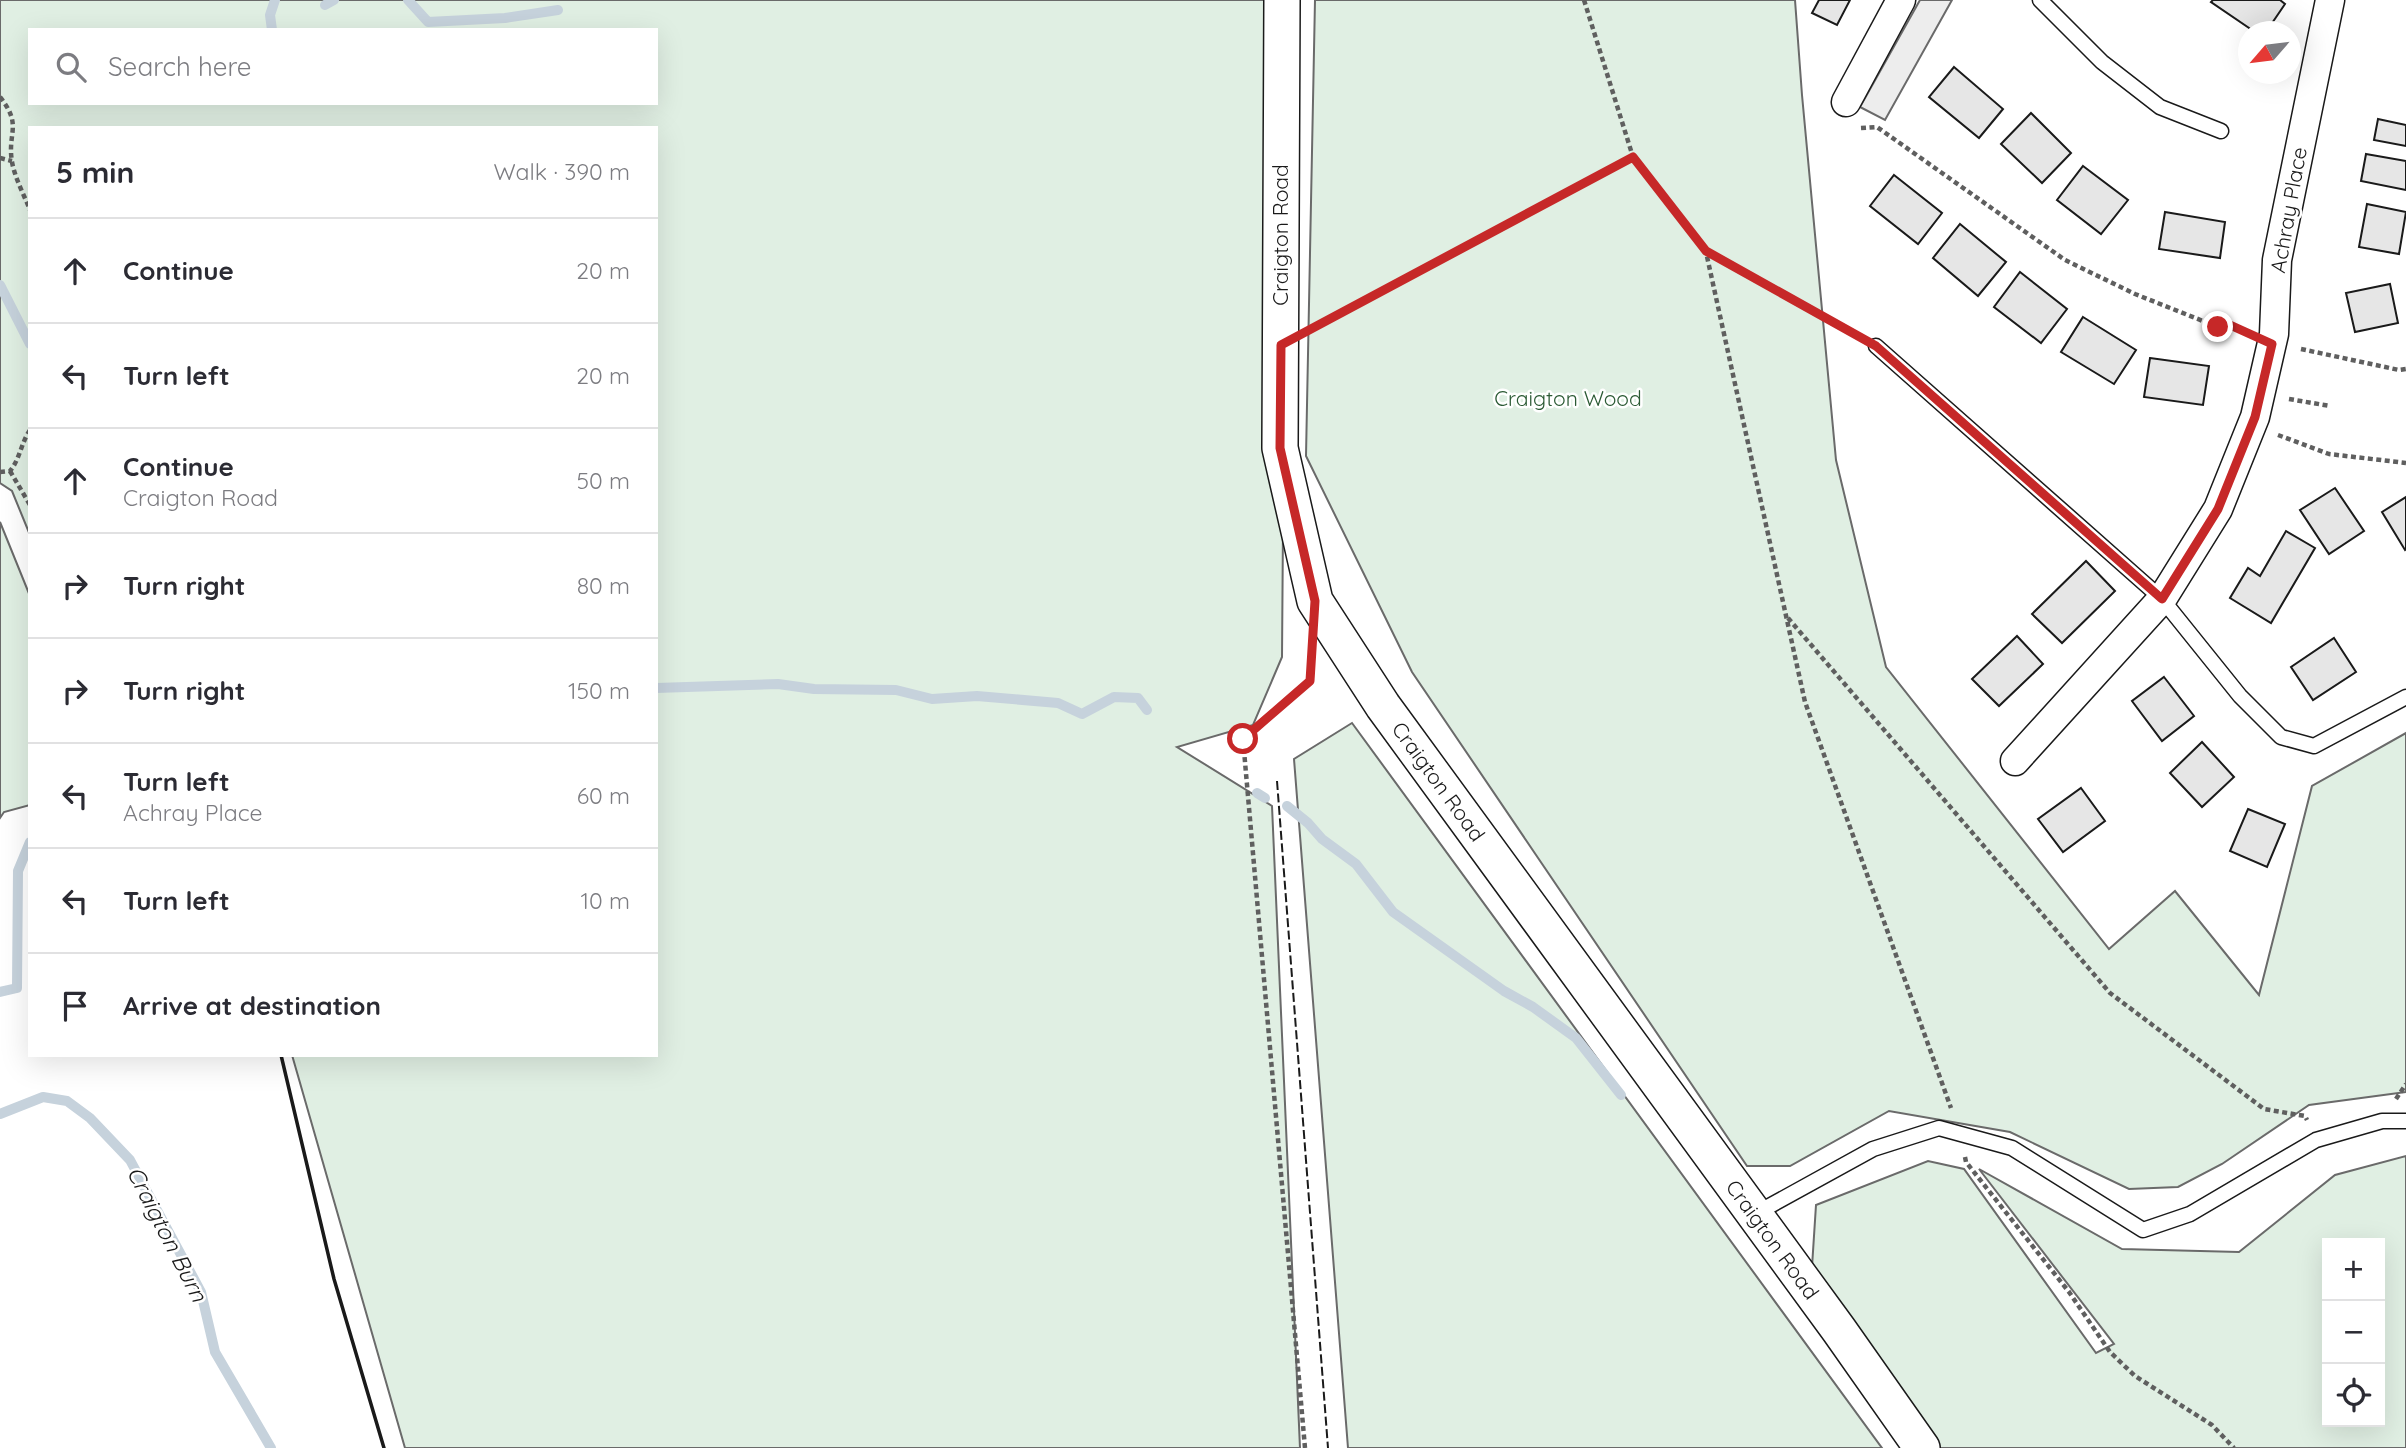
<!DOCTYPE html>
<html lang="en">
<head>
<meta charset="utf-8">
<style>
  body { margin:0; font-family:Quicksand,sans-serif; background:#f2f2f3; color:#2b2b33 }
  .controls { position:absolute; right:21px; bottom:21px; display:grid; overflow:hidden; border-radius:0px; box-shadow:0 7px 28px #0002 }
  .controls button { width:63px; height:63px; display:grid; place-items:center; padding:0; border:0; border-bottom:2px solid #e1e1e2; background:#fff; color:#2b2b33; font:35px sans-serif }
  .compass { position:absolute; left:2238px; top:21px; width:63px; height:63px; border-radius:50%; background:#fff; box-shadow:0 7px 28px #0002; rotate:242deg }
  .stop { position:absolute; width:21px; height:21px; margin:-16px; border:5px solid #c62828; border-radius:50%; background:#fff }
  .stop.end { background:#c62828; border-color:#fff; box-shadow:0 2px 7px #0008 }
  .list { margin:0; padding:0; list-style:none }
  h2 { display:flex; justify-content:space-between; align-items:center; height:91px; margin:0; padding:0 28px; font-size:30px }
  h2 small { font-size:23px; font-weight:400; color:#7c7c81 }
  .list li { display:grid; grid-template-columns:46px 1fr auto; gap:21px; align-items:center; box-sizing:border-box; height:105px; padding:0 28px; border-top:2px solid #e1e1e2 }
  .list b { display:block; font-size:26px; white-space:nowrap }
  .list p { margin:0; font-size:23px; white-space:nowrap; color:#7c7c81 }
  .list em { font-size:23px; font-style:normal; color:#7c7c81 }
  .icon { flex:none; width:38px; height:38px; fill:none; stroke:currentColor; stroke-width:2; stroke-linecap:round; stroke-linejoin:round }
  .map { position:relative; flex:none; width:2406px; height:1448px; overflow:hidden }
  .search { position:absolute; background:#fff; box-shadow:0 7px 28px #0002; left:28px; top:28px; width:630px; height:77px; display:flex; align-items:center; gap:18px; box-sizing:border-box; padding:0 24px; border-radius:0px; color:#7c7c81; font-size:26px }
  .panel { position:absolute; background:#fff; box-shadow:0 7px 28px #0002; left:28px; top:126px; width:630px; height:931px; border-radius:0px }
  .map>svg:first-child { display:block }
  .green { fill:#e0efe3; stroke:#6a6a6a; stroke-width:2; fill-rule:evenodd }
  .parking { fill:#ededed; stroke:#6a6a6a; stroke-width:2 }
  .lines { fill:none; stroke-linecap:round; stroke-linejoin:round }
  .stream { stroke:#c6d2dc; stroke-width:10 }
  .building { fill:#e6e6e6; stroke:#1a1a1a; stroke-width:2 }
  .service-casing { stroke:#1a1a1a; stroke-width:17 }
  .minor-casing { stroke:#1a1a1a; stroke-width:31 }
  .tertiary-casing { stroke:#1a1a1a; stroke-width:38 }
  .path { stroke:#5f5f5f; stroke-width:4.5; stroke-dasharray:5 3.5; stroke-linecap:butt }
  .service { stroke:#fff; stroke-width:14 }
  .minor { stroke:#fff; stroke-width:28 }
  .tertiary { stroke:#fff; stroke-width:35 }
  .fence { stroke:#1a1a1a; stroke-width:2; stroke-dasharray:9 3.5; stroke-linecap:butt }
  .wall { stroke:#1a1a1a; stroke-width:3.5 }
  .route { stroke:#c62828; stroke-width:9 }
  .labels { text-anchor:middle; stroke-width:5; stroke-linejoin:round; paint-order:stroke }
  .street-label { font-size:21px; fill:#1a1a1a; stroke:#fff }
  .park-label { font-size:21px; fill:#2b5a34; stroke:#fff }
  .water-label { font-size:23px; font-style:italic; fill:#1a1a1a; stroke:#fff }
</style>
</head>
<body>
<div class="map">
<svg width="2406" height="1448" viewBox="0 0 2406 1448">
  <rect width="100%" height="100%" fill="#fff"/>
  <!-- green -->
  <g class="green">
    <path d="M0 0H1287L1282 657 1253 725 1177 747 1272 806 1300 1448H405L292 1055H656V128H30V535L12 491 0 483ZM30 30H656V103H30Z"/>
    <polygon points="1315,0 1795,0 1802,95 1836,460 1886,667 2109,949 2175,891 2259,995 2312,786 2406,733 2406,1092 2309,1105 2222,1164 2178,1187 2129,1189 2010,1132 1889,1111 1790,1166 1747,1166 1412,672 1306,456"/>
    <polygon points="0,522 30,596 30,805 4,812 0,818"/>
    <polygon points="1352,723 1882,1448 1348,1448 1294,759"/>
    <path d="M2406 1156V1448H1938L1812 1267 1816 1205 1928 1161 1964 1169 2096 1353 2114 1344 1979 1169 2122 1249 2239 1252 2335 1175ZM2327 1243H2380V1422H2327Z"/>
  </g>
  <!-- parking -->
  <polygon class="parking" points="1920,0 1952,0 1885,120 1860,107"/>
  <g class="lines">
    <!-- stream -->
    <g class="stream">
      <polyline points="408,0 428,22 505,18 558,10"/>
      <polyline points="325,5 334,0"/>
      <polyline points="272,30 270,15 275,0"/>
      <polyline points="0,285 30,344"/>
      <polyline points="656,688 778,684 814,689 896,690 932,699 977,696 1058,703 1082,714 1114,697 1138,698 1147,710"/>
      <polyline points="1257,793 1265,798"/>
      <polyline points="1287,806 1308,823 1322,839 1356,864 1393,912 1504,991 1533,1007 1576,1038 1621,1095"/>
      <polyline points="0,992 17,988 18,871 30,842"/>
      <polyline points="0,1114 43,1097 67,1101 90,1118 130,1160 201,1292 215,1352 271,1448"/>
    </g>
  </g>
  <!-- building -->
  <g class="building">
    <polygon points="1819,0 1850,0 1837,25 1812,13"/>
    <polygon points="2213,0 2280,0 2285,4 2266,32 2255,32 2211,2"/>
    <polygon points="1954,67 2003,109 1979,138 1929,97"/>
    <polygon points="2031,113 2071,153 2042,183 2001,144"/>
    <polygon points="2378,119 2406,125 2406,146 2374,140"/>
    <polygon points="2366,154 2406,161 2406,190 2361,181"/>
    <polygon points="2083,166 2128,200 2101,234 2057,200"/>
    <polygon points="1894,175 1942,213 1918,244 1870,206"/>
    <polygon points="2367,204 2406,212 2399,254 2359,247"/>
    <polygon points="2165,212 2225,222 2220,258 2159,249"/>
    <polygon points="1960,224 2006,262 1978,296 1933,258"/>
    <polygon points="2020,272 2067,309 2041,343 1994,307"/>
    <polygon points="2390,284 2398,323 2355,332 2346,293"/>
    <polygon points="2083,317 2136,350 2114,384 2061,352"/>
    <polygon points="2150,358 2209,366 2203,405 2144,397"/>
    <polygon points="2335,488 2364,531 2329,554 2300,510"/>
    <polygon points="2406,497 2406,549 2405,550 2382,512"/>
    <polygon points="2286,531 2315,548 2271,623 2230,598 2248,568 2260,576"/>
    <polygon points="2086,561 2115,591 2062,643 2032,614"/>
    <polygon points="2017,636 2043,664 1999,706 1972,679"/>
    <polygon points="2334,638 2356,672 2313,700 2291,667"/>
    <polygon points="2164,677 2194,716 2162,741 2132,701"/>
    <polygon points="2202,742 2234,777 2202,807 2170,773"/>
    <polygon points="2081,788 2105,821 2063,852 2038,819"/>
    <polygon points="2248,809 2285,824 2267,867 2230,851"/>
  </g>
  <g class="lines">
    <!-- service casing -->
    <g class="service-casing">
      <g id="service">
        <polyline points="2040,0 2102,62 2160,107 2221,131"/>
        <polyline points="1876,346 2162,599 2240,696 2281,737 2314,746 2406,697"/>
        <polyline points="1755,1214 1873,1149 1939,1128 2012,1148 2143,1230 2190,1214 2316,1140 2382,1121 2406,1121"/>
      </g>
    </g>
    <!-- minor casing -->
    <g class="minor-casing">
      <g id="minor">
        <polyline points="1846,102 1901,0"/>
        <polyline points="2015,761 2162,599 2218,509 2255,417 2274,334 2277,260 2330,0"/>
      </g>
    </g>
    <!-- tertiary casing -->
    <g class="tertiary-casing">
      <polyline id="tertiary" points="1282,0 1280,448 1315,601 1383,706 1839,1330 1922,1448"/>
    </g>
    <!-- path -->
    <g class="path">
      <polyline points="1584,0 1633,157 1706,252 1805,702 1951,1108"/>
      <path d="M0 97C23 126 7 132 12 162 15 178 24 195 30 210"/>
      <polyline points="1861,128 1877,127 2065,260 2135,294 2218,327 2230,325 2246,332"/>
      <polyline points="0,158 12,161"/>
      <polyline points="1707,252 1858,337"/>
      <polyline points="1313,328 1633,157"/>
      <polyline points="2301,349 2399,370 2406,369"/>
      <polyline points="2289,399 2330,406"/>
      <polyline points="2278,435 2329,454 2406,463"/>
      <polyline points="10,471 30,505"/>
      <path d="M0 472 10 471C20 459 21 443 30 430"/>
      <polyline points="1788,618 2110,993 2264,1109 2305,1116 2307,1120"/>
      <polyline points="2396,1099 2406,1084"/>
      <polyline points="1965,1157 1966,1162 2069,1292 2110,1352 2135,1376 2212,1425 2234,1448"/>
      <polyline points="1305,1448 1243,739 1310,681 1311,658"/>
    </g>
    <!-- service -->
    <use href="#service" class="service"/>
    <!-- minor -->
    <use href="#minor" class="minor"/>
    <!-- tertiary -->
    <use href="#tertiary" class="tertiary"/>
    <!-- fence -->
    <polyline class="fence" points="1277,781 1328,1448"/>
    <!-- wall -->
    <polyline class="wall" points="281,1055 334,1279 384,1448"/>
  </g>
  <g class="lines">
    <!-- route -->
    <polyline class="route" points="1243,739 1310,681 1315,601 1280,448 1281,345 1633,157 1706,251 1876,346 2162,599 2218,509 2255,417 2272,344 2230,325 2218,327"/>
  </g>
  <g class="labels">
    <!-- street labels -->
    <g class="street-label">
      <text transform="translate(2289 210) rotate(-80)" y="7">Achray Place</text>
      <text transform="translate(1281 235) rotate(-90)" y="7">Craigton Road</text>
      <text transform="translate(1438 782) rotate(54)" y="7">Craigton Road</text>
      <text transform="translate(1772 1240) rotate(54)" y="7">Craigton Road</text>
    </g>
    <!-- park labels -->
    <g class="park-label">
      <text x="1568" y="406">Craigton Wood</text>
    </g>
    <!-- water labels -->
    <g class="water-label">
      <text transform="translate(167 1234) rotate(63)" y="8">Craigton Burn</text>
    </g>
  </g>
</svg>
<div class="controls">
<button>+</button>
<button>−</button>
<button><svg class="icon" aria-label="locate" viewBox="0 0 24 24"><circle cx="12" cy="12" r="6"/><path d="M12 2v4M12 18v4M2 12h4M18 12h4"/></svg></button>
</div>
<svg class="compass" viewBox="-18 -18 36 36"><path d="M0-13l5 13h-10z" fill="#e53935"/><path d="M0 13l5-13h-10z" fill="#7c7c81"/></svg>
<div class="stop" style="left:1243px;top:739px"></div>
<div class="stop end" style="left:2218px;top:327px"></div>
<div class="search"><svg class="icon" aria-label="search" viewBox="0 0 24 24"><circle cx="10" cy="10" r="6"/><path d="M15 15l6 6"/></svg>Search here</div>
<section class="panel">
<h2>5 min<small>Walk · 390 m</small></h2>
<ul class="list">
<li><svg class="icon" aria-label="ahead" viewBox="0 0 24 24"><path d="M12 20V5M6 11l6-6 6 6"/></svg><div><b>Continue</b></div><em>20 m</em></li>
<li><svg class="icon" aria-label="left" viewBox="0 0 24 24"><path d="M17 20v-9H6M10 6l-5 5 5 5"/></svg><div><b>Turn left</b></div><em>20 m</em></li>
<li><svg class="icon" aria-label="ahead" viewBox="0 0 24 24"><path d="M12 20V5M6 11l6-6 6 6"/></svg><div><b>Continue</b><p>Craigton Road</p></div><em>50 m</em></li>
<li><svg class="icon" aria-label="right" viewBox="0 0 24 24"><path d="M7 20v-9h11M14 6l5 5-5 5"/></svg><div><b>Turn right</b></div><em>80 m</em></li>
<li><svg class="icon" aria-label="right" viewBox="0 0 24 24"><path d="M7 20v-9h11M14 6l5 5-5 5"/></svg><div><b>Turn right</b></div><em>150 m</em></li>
<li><svg class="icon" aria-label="left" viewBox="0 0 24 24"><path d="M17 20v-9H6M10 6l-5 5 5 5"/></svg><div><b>Turn left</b><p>Achray Place</p></div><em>60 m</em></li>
<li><svg class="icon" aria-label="left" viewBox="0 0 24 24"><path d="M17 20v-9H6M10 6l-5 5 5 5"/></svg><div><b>Turn left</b></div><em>10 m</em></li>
<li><svg class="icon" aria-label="arrive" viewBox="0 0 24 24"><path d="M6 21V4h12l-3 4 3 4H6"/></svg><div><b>Arrive at destination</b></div></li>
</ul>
</section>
</div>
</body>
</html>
